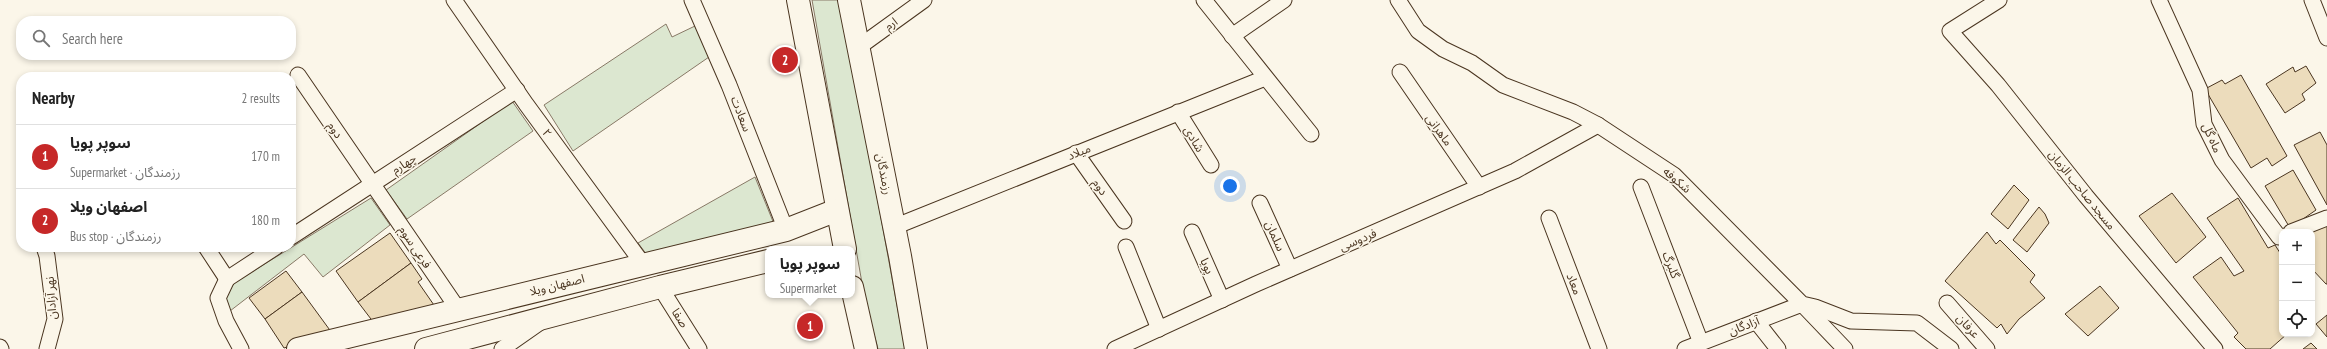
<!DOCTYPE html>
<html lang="en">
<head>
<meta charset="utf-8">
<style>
  body { margin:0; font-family:"PT Sans Narrow","Noto Sans Arabic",sans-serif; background:#f6f6f6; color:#222 }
  .controls { position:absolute; right:12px; bottom:12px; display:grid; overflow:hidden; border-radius:8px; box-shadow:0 2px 6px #0003 }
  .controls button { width:36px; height:36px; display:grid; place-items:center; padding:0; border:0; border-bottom:1px solid #e0e0e0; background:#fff; color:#222; font:20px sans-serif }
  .you { position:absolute; left:1230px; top:186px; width:14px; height:14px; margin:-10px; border:3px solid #fff; border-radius:50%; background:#1a73e8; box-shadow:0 0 0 6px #1a73e833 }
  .badge { display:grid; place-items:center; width:26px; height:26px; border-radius:50%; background:#c62828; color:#fff; font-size:13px; font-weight:700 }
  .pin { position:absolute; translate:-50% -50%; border:2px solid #fff; box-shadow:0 1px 4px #0006 }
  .popup { position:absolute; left:765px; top:246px; width:90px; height:52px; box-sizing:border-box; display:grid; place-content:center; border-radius:8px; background:#fff; filter:drop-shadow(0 1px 3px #0005); font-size:13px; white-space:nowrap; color:#767676 }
  .popup b { font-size:15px; color:#222 }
  .popup::after { content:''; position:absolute; left:50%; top:100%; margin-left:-8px; border:8px solid transparent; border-top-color:#fff }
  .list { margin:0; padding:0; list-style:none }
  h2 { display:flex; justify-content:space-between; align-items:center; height:52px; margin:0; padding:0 16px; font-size:17px }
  h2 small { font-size:13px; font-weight:400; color:#767676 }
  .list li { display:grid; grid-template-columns:26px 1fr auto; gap:12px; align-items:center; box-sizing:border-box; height:64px; padding:0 16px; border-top:1px solid #e0e0e0 }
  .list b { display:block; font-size:15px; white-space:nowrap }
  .list p { margin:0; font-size:13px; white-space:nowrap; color:#767676 }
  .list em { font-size:13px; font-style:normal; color:#767676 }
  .icon { flex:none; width:22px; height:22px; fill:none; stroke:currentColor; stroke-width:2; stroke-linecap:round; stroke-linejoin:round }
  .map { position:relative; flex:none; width:2327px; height:349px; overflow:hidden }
  .search { position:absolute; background:#fff; box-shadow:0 2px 6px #0003; left:16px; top:16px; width:280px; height:44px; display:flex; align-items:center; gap:10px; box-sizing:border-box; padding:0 14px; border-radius:16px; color:#767676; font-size:15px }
  .panel { position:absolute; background:#fff; box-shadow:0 2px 6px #0003; left:16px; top:72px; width:280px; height:180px; border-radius:16px }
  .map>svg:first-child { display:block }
  .green { fill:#dce7d0; stroke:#887966 }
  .building { fill:#ecdcbc; stroke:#4a3520 }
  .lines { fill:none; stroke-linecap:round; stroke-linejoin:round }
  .street-casing { stroke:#4a3520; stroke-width:17 }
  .secondary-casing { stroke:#4a3520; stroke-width:24 }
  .street { stroke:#fbf6e9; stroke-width:15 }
  .secondary { stroke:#fbf6e9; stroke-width:22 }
  .labels { text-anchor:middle; stroke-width:3; stroke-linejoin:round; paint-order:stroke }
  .street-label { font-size:12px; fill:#4a3520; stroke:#fbf6e9 }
</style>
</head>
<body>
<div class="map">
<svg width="2327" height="349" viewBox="0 0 2327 349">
  <rect width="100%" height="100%" fill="#fbf6e9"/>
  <!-- green -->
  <g class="green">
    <polygon points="812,0 841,0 905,349 878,349 865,300"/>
    <polygon points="666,24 672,37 695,26 709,57 573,151 544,105"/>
    <polygon points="512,101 533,131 407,219 386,190"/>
    <polygon points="755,177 774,224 647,255 638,243"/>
    <polygon points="371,198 390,225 323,277 304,254 230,311 225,299 234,283"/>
  </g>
  <!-- building -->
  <g class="building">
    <polygon points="2306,66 2316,83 2302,94 2305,100 2285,113 2266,84 2293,67 2295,72"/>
    <polygon points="2241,75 2287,156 2272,166 2267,158 2251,168 2205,89 2222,80 2225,84"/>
    <polygon points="2320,132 2327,145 2327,205 2294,145"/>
    <polygon points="2293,170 2316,210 2290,228 2265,186"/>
    <polygon points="2014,185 2029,200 2008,229 1991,214"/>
    <polygon points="2172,193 2206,237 2176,263 2139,216"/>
    <polygon points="2238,198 2268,248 2275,245 2282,256 2282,334 2287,334 2270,349 2246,349 2234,337 2238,333 2193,277 2221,257 2234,276 2244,271 2207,218"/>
    <polygon points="2039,207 2045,214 2049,223 2027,252 2013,240"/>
    <polygon points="2327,223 2327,284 2326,284 2312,269 2312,232"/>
    <polygon points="1987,232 1996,244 2000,240 2035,275 2030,282 2045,298 2019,319 2007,334 2001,324 1997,328 1945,281"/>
    <polygon points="390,233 411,263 358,302 336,271"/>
    <polygon points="411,263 422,279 418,282 436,308 374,323 358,302"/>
    <polygon points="286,271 302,292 265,319 249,298"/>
    <polygon points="2100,286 2119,308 2088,336 2065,314"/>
    <polygon points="302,292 332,333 284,348 265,319"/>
    <polygon points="2327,315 2327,337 2316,324"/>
    <polygon points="2311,343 2317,349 2303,349"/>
  </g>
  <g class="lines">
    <!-- street casing -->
    <g class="street-casing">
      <g id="street">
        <polyline points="454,0 526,104 643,264"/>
        <polyline points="692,0 729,85 786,230"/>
        <polyline points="1204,0 1311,134"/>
        <polyline points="1398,0 1418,31 1443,49 1472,63 1503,85 1573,112 1598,125 1674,175 1802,304 1815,307 1851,321 1917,323 1951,349"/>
        <polyline points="1999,0 1950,31 1998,85 2086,196 2215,349"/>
        <polyline points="2159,0 2200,90 2204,124 2222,160 2279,237 2282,236"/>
        <polyline points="2312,0 2327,38"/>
        <polyline points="1232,36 1284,0"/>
        <polyline points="859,47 924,0"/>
        <polyline points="1400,72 1479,187"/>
        <polyline points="298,75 458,309"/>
        <polyline points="1178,112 1211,165"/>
        <polyline points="1076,153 1124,221"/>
        <polyline points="1641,187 1701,343"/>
        <polyline points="1260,203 1290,269"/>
        <polyline points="1549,218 1599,349"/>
        <polyline points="894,227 1265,78"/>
        <polyline points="1192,232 1222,300"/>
        <polyline points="2291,232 2327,218"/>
        <polyline points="291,237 517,90"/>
        <polyline points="44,247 47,256 55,319 47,349"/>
        <polyline points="206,247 227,279"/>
        <polyline points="1126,247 1159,329"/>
        <polyline points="227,279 218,298 226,321 241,349"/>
        <polyline points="227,279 276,247"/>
        <polyline points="660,287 699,349"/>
        <polyline points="1947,303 1987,349"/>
        <polyline points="1756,321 1778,349"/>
        <polyline points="0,347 1,349"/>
        <polyline points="502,349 539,323"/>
        <polyline points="1115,349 1256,284 1515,171 1598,125"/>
        <polyline points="1685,349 1802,304 1845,349"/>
      </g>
    </g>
    <!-- secondary casing -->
    <g class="secondary-casing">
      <g id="secondary">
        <polyline points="798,0 845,249"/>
        <polyline points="849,0 900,256 916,349"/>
        <polyline points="852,287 866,349"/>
        <polyline points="298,349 786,230 837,210"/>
        <polyline points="426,349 660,287 768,261"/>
      </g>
    </g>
    <!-- street -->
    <use href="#street" class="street"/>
    <!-- secondary -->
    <use href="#secondary" class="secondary"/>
  </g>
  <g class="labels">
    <!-- street labels -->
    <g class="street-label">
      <text transform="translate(891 24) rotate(-36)" y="4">ارم</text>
      <text transform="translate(741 114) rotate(69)" y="4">سعادت</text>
      <text transform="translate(335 130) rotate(56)" y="4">دوم</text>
      <text transform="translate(1439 130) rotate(54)" y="4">ماهرانی</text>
      <text transform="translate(547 133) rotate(54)" y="4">۲</text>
      <text transform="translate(2212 138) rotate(66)" y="4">ماه گل</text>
      <text transform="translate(1194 139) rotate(59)" y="4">شادی</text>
      <text transform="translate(1079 152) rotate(-22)" y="4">میلاد</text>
      <text transform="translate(404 164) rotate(-33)" y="4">چهارم</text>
      <text transform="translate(884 174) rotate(79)" y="4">رزمندگان</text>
      <text transform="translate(1677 180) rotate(41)" y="4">شکوفه</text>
      <text transform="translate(1100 187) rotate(54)" y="4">دوم</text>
      <text transform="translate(2082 190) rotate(51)" y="4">مسجد صاحب الزمان</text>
      <text transform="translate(1275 236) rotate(66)" y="4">سلمان</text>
      <text transform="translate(1358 240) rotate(-23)" y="4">فردوسی</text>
      <text transform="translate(415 247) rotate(56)" y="4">فرعی سوم</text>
      <text transform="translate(1671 265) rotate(69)" y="4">گلبرگ</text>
      <text transform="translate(1207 266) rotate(66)" y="4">پویا</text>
      <text transform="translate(1574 284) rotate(69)" y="4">معاد</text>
      <text transform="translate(557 285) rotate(-14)" y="4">اصفهان ویلا</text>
      <text transform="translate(51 298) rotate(-94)" y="4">نهر آزادان</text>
      <text transform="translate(680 318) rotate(58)" y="4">صفا</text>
      <text transform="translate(1744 326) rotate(-21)" y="4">آزادگان</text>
      <text transform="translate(1968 326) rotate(48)" y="4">عرفان</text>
    </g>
  </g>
</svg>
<div class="controls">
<button>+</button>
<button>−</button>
<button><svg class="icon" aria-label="locate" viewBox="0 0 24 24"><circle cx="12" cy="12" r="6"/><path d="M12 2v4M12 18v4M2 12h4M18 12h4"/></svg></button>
</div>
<div class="you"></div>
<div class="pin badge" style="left:810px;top:326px">1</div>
<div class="popup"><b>سوپر پویا</b>Supermarket</div>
<div class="pin badge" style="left:785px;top:60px">2</div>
<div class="search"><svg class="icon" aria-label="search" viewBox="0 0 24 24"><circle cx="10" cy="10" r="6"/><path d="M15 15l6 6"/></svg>Search here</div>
<section class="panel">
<h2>Nearby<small>2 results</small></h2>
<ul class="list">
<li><span class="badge">1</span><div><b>سوپر پویا</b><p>Supermarket · رزمندگان</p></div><em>170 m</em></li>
<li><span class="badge">2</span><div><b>اصفهان ویلا</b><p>Bus stop · رزمندگان</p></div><em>180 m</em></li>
</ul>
</section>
</div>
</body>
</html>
